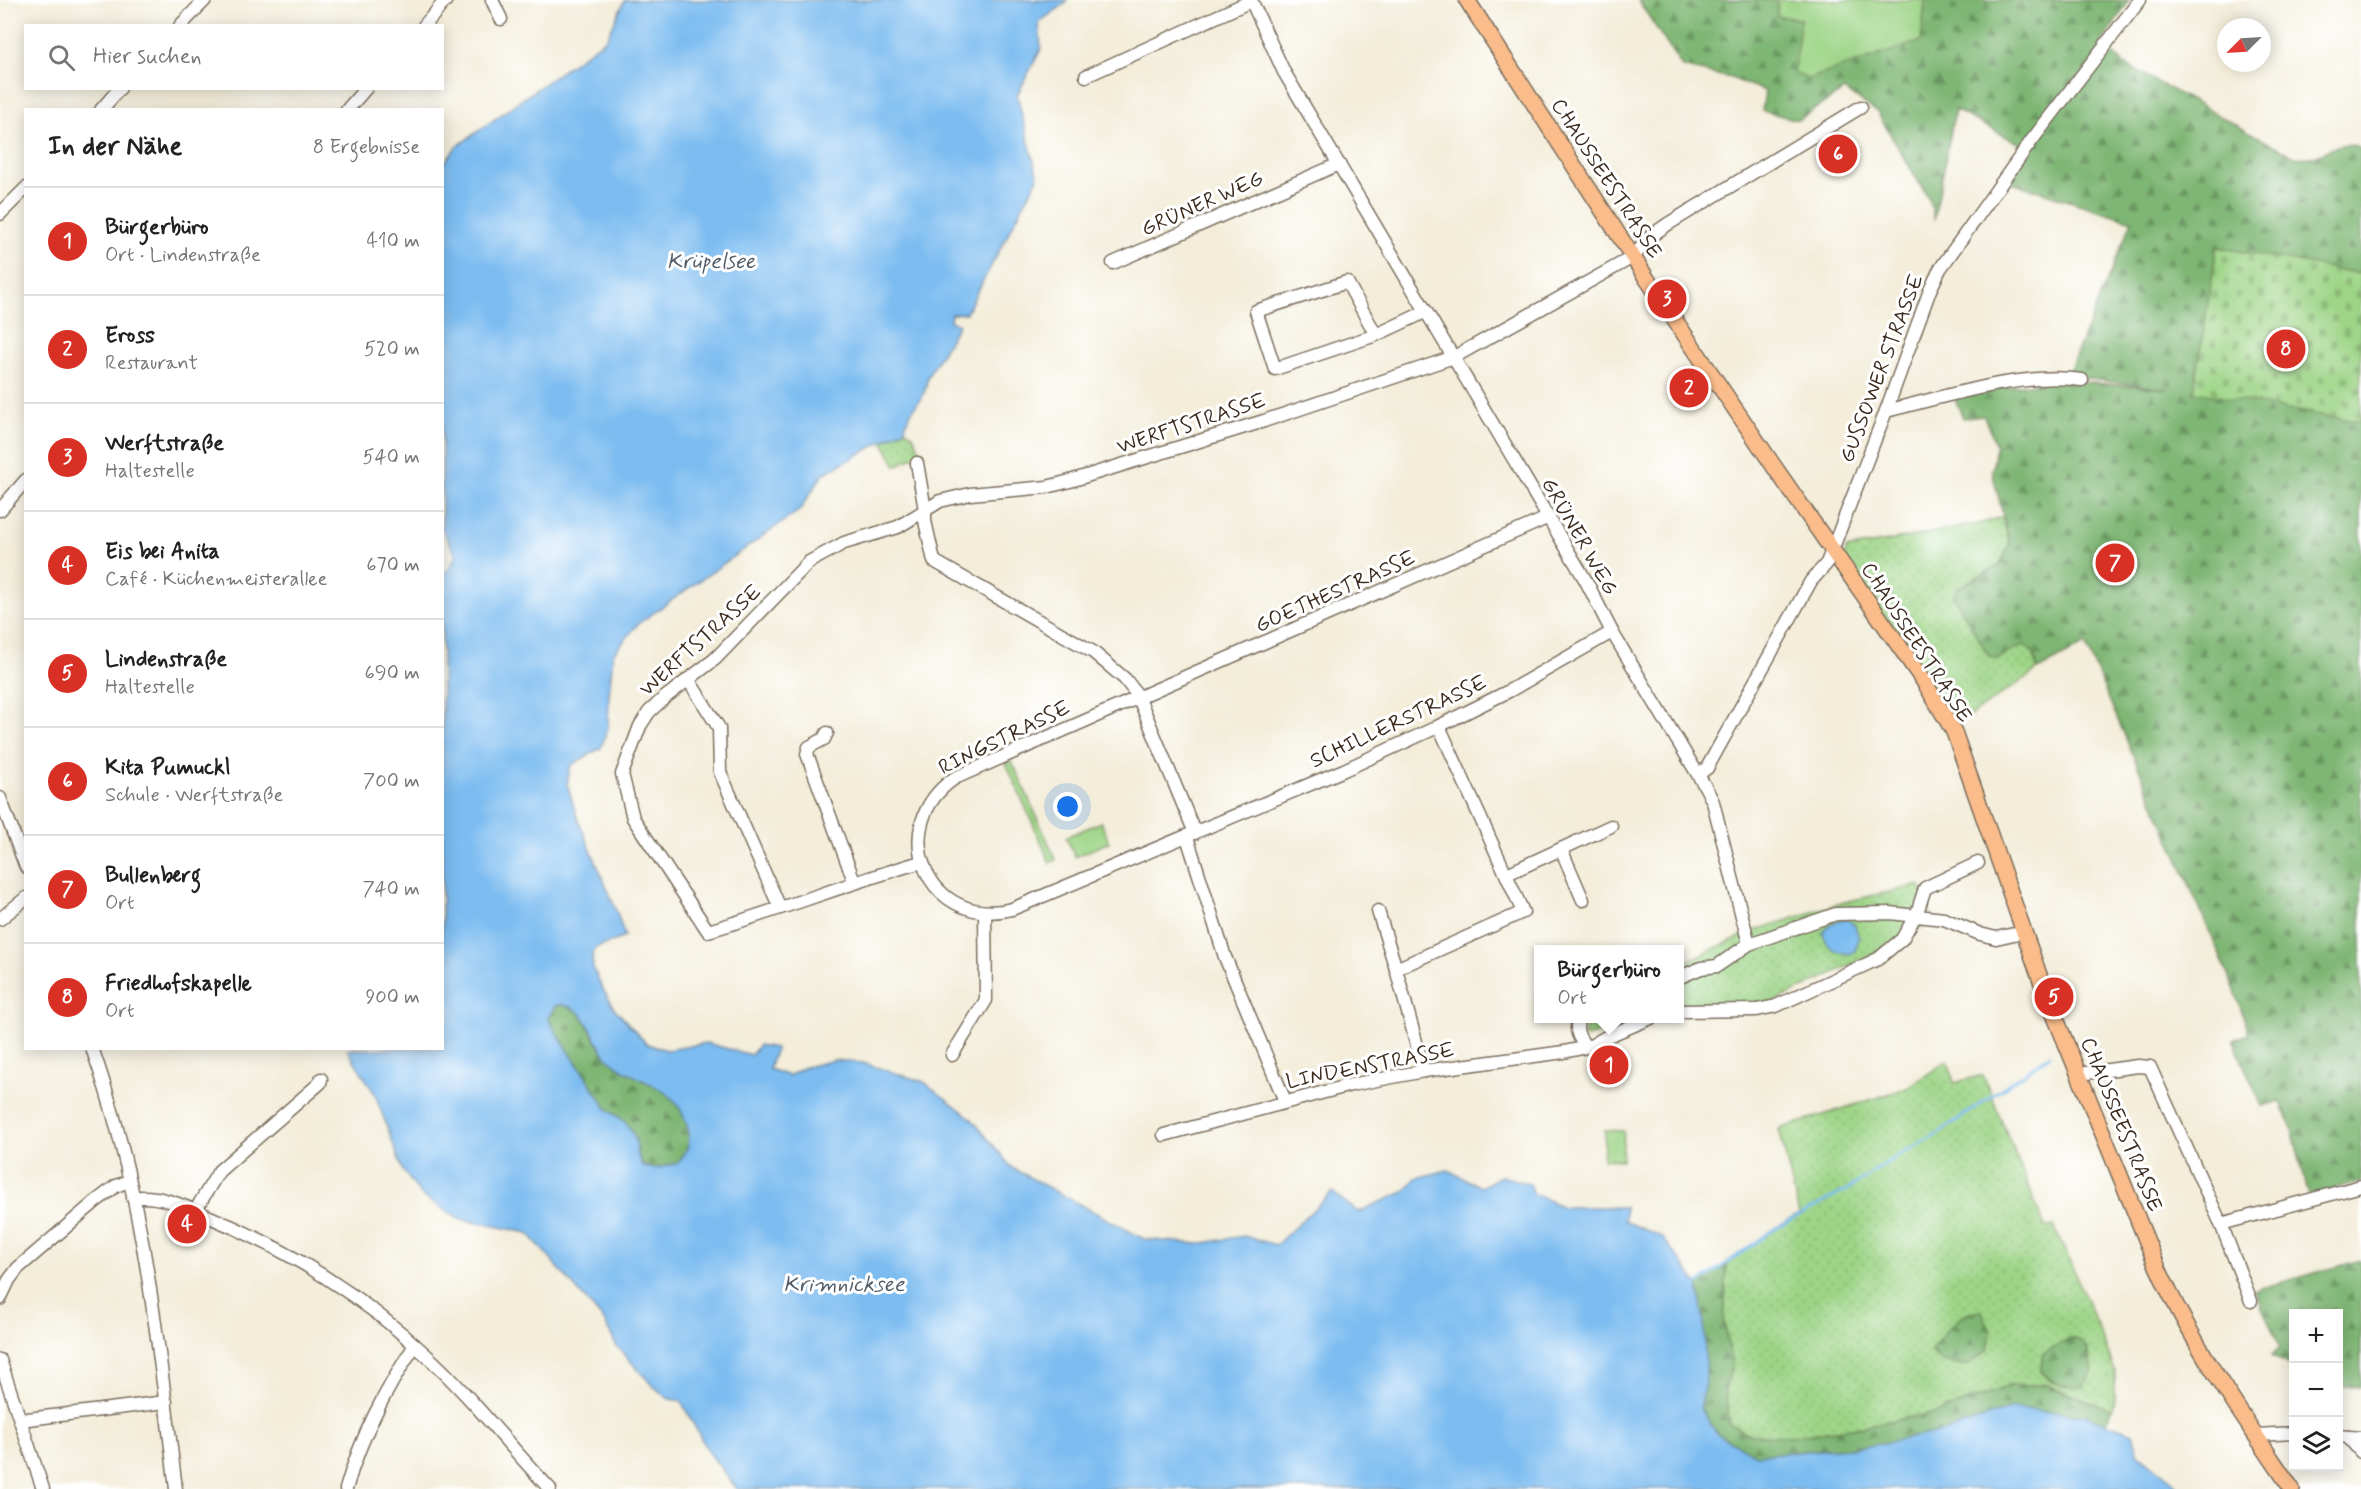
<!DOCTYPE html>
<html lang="de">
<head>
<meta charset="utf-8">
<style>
  body { margin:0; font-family:Mynerve,sans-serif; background:#f2f2f2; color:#222 }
  .controls { position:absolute; right:18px; bottom:18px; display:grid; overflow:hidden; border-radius:0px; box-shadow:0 3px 15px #0003 }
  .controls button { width:54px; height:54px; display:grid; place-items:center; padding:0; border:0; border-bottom:2px solid #e0e0e0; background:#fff; color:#222; font:30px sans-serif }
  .compass { position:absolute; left:2217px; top:18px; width:54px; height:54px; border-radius:50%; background:#fff; box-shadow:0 3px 15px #0003; rotate:246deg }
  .you { position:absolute; left:1068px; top:807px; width:21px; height:21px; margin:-15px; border:4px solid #fff; border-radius:50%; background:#1a73e8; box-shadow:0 0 0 9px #1a73e833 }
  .badge { display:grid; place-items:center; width:39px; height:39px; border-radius:50%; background:#d93025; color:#fff; font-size:20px; font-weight:700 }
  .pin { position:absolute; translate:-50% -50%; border:3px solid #fff; box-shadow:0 2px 6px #0006 }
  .popup { position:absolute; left:1534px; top:945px; width:150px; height:78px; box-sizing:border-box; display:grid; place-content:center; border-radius:0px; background:#fff; filter:drop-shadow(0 2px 4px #0005); font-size:20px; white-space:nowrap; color:#767676 }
  .popup b { font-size:22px; color:#222 }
  .popup::after { content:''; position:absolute; left:50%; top:100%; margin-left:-12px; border:12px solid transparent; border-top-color:#fff }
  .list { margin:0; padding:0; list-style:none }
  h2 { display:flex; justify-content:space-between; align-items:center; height:78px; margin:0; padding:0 24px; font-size:26px }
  h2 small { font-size:20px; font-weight:400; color:#767676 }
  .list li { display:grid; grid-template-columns:39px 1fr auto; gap:18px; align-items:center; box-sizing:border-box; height:108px; padding:0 24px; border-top:2px solid #e0e0e0 }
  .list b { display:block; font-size:22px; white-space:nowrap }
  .list p { margin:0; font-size:20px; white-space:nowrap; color:#767676 }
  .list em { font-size:20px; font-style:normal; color:#767676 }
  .icon { flex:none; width:33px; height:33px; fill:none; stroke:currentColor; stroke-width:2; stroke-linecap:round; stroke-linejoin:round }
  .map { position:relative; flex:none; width:2361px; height:1489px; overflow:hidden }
  .search { position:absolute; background:#fff; box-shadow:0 3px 15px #0003; left:24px; top:24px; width:420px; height:66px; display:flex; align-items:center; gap:15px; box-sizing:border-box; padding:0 21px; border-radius:0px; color:#767676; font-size:22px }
  .panel { position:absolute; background:#fff; box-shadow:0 3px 15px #0003; left:24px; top:108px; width:420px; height:942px; border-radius:0px }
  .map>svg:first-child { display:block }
  .grass { fill:url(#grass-dots); stroke:#6c7f52; stroke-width:1.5; fill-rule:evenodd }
  .forest { fill:url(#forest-firs); stroke:#5c7048; stroke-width:1.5 }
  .cemetery { fill:url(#cemetery-stones); stroke:#6c7f52; stroke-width:1.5 }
  .pitch { fill:#9dd486; stroke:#6c7f52; stroke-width:1.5 }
  .water { fill:#7cbcf0; stroke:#5c7387; stroke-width:1.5; fill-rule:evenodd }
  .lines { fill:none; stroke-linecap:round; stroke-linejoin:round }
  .stream { stroke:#7cbcf0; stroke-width:3 }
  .minor-casing { stroke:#7b6e5f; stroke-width:15 }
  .major-casing { stroke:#7b6e5f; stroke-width:18 }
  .minor { stroke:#fff; stroke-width:12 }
  .major { stroke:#f9bc8a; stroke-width:15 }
  .labels { text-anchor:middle; stroke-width:6; stroke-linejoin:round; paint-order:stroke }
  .street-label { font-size:21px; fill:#3b2a1e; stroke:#fff }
  .water-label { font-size:22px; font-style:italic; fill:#525d68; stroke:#fff }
</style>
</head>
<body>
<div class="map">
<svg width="2361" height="1489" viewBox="0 0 2361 1489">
  <defs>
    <pattern id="grass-dots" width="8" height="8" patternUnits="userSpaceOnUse" patternTransform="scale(1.5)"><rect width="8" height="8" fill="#9dd486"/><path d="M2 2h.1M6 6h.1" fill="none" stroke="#88b673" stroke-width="1.8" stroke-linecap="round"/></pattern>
    <pattern id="forest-firs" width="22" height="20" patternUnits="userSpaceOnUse" patternTransform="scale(1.5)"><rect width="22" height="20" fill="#7eb673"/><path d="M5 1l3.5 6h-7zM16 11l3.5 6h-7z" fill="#68945e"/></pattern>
    <pattern id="cemetery-stones" width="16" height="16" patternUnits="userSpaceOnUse" patternTransform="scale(1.5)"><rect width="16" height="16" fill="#9dd486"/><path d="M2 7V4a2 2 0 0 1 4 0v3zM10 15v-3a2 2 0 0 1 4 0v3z" fill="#88b673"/></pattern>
  </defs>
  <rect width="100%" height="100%" fill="#fff"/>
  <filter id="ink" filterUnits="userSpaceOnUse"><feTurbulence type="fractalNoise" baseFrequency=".0167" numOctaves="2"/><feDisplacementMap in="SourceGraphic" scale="12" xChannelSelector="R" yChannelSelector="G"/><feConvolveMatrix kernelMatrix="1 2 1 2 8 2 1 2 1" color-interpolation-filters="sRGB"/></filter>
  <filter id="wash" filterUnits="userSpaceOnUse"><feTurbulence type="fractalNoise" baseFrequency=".008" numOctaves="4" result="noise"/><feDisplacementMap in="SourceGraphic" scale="24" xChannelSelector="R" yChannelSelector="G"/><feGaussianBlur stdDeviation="1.35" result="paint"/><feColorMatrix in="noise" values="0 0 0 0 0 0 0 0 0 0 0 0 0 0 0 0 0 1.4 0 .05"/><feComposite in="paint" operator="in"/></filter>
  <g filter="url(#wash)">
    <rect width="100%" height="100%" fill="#f3edd9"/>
    <!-- grass -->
    <g class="grass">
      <polygon points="905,429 913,435 921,453 896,466 883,442"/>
      <polygon points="2002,517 2010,544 1999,566 1957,588 1997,659 2024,644 2034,654 2038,670 1956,725 1845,561 1846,549 1982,523"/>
      <polygon points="1920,885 1934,921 1880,951 1763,1007 1680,1008 1680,964 1753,931 1844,902"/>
      <polygon points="1587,1019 1645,1019 1584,1038"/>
      <path d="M1948 1060 1954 1083 1983 1075 2045 1227 2054 1226 2092 1312 2115 1371V1399L2111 1410 2047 1385 2010 1386 1939 1412 1852 1428 1790 1436 1751 1435 1730 1425 1725 1391 1732 1365 1724 1322 1727 1263 1776 1227 1799 1214 1779 1129 1907 1088ZM2070 1338 2066 1387 2050 1381 2041 1370 2042 1355Z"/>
    </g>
    <!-- forest -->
    <g class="forest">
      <path d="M1638 0H1778L1777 16 1801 19 1795 72 1921 41 1925 0H2130L2102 42 2124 64 2295 157C2300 157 2306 158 2310 157 2332 152 2337 138 2361 149V274L2217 247 2194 391 2361 422V1182L2309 1196 2292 1129 2281 1101 2262 1106 2233 1040 2249 1034 2234 988 2085 644 2038 670 2034 654 2024 645 1997 659 1989 656 1954 597 1957 588 1999 566 2010 544 1992 471 1996 446 1984 416 1963 418 1955 399 1986 390 2056 380 2169 389 2067 376 2132 221 2007 181 2030 149 1955 110 1934 220 1930 201 1877 112 1844 90 1798 120 1762 111 1765 91 1731 78 1682 67Z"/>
      <path d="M556 1005C590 1003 590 1043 611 1061 640 1086 673 1080 687 1125 692 1141 687 1151 678 1163L654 1170 644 1166 637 1154 636 1141 622 1119 608 1110 554 1029 548 1018Z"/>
      <polygon points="2361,1260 2361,1387 2339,1386 2338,1314 2294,1314 2293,1368 2272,1355 2280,1347 2254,1290"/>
      <path d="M1727 1263 1724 1322 1732 1365 1725 1391 1730 1425 1751 1435 1790 1436 1852 1428 1939 1412 2010 1386 2046 1385 2111 1410 2107 1423 2084 1415 2013 1408 1945 1431 1869 1446 1756 1455 1717 1434 1700 1407C1709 1363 1705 1328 1698 1284Z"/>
      <path d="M1981 1310 1991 1331 1988 1350 1966 1366 1941 1361 1931 1351C1944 1332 1958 1313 1981 1310Z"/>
      <path d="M2070 1338C2089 1342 2089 1353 2093 1371L2082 1387C2064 1387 2052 1385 2041 1370L2042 1355Z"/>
    </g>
    <!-- cemetery -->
    <polygon class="cemetery" points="2217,247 2361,274 2361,422 2194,392"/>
    <!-- pitch -->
    <g class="pitch">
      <polygon points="1778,0 1925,0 1921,41 1807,79 1794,72 1801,19 1777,16"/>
      <polygon points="1012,761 1056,860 1050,863 1006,763"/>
      <polygon points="1101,822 1109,842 1075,857 1066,837"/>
      <polygon points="1605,1130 1624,1131 1622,1160 1603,1159"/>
    </g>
    <!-- water -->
    <g class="water">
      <path d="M625 0H1067L1065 4 1039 22 1041 49 1017 95 1038 178 966 313 951 314 950 321 959 324 927 378C928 399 907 409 905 429L823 474 800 510 638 624 613 654 609 695 608 728 601 748 571 765 567 784 577 817 615 907 625 937 595 948 592 955 593 968 601 986 614 1008 647 1044 667 1050 706 1043 751 1055 759 1045 776 1048 769 1069 789 1076 802 1068 834 1060 863 1063 924 1082 971 1118 1012 1168 1144 1239 1198 1244 1244 1236 1276 1245 1332 1192 1358 1212 1404 1192 1416 1178 1448 1170 1481 1187 1501 1176 1530 1184 1534 1194 1563 1207H1625V1221L1662 1237 1698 1284 1704 1323 1706 1377 1700 1407 1717 1434 1756 1455 1862 1447 1945 1431 2013 1408 2084 1415 2133 1433 2139 1454 2174 1482 2177 1489H737L708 1451 681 1401 669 1399 652 1385 616 1345 604 1321 528 1233 460 1219 422 1196 403 1171 375 1094 347 1049 442 1048V572L448 571 456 555 442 529 443 164 456 147 606 39ZM556 1005C591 1003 590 1043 611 1061 640 1086 673 1081 687 1125 692 1141 687 1151 678 1163L654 1169 643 1166 637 1154 636 1141 630 1128 622 1119 608 1110 554 1029 548 1018Z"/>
      <path d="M1845 918 1855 925 1859 939 1855 951 1849 954C1834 951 1827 948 1823 933L1830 924Z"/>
    </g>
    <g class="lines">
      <!-- stream -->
      <polyline class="stream" points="1698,1284 1777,1227 1845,1191 1894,1158 1940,1132 2050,1055"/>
    </g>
  </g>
  <g filter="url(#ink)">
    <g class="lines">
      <!-- minor casing -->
      <g class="minor-casing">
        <g id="minor">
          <polyline points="492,0 501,19"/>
          <polyline points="1251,0 1284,72 1586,581 1612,632 1706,788 1713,802 1749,944"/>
          <polyline points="180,26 205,0"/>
          <polyline points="424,26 446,0"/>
          <polyline points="1086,76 1251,1"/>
          <polyline points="101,110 120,88"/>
          <polyline points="347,110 366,88"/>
          <polyline points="0,214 26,188"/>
          <polyline points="1113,263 1339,164"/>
          <polyline points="1376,335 1275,369 1256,311 1347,282 1376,335 1425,312"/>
          <path d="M1886 411C1945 397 2023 371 2082 380"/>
          <polyline points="917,463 925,510 925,521 934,561 1093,652 1125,679 1138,696 1195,833"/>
          <polyline points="0,510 26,480"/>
          <path d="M1547 518 955 778C884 826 928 930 1012 909L1344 770 1433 729 1509 691 1612 632"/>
          <polyline points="688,679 719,728 720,772 780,908"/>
          <polyline points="827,733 824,739 809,747 807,754 854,881"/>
          <polyline points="1699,774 1707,768 1811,581 1827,563 1886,411 1930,290 1940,269 2032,140 2140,0"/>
          <polyline points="0,798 26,867"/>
          <polyline points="1187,837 1225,957 1285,1101"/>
          <polyline points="1561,849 1583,900"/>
          <path d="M921 862C849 883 780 910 708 931L633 818 622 774 640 726 649 712 663 699 715 659 809 562 844 543 898 527 940 501 970 494 1047 487 1070 481 1264 421 1454 357 1633 257 1652 235 1668 224 1861 107"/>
          <polyline points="1507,874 1611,826"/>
          <polyline points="1378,911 1396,969 1424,1071"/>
          <polyline points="0,919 26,898"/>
          <polyline points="1396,969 1523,912 1439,726"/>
          <polyline points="1680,977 1701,968 1717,966 1749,944 1836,914 1890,913 1944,919 1980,934 1996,938 2023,932"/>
          <polyline points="1680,1011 1757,1010 1776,1006 1878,959 1902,939 1917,913 1925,888 1978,863"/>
          <path d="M1579 1018C1574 1030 1579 1038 1586 1047"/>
          <path d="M92 1048C143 1190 158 1341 176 1489"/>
          <polyline points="952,1055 986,1000 985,912"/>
          <polyline points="2079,1074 2138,1066 2150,1067 2221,1224 2251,1301"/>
          <polyline points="1164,1135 1351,1085 1424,1071 1564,1052 1591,1046 1608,1036 1651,1018"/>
          <path d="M133 1198C159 1193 188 1208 212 1218 289 1250 364 1297 426 1355 471 1396 508 1445 550 1489"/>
          <polyline points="195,1211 219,1171 320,1083 321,1079"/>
          <polyline points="2221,1224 2361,1186"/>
          <polyline points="0,1299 9,1280 18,1268 95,1202 116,1186 129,1181"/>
          <polyline points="0,1360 20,1420"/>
          <polyline points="2256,1435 2294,1433"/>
          <polyline points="2338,1436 2361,1438"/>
          <polyline points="2348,1437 2361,1452"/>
          <polyline points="43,1489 20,1420 166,1402"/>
          <path d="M346 1489C361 1436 385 1391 415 1345"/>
        </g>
      </g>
      <!-- major casing -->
      <g class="major-casing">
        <path id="major" d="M1467 0 1647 279 1773 465 1925 683 1954 732 2045 992 2157 1266C2193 1346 2243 1417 2292 1489"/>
      </g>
      <!-- minor -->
      <use href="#minor" class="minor"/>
      <!-- major -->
      <use href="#major" class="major"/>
    </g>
  </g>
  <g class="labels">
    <!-- street labels -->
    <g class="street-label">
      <text transform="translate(1607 178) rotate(57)" y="7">CHAUSSEESTRASSE</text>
      <text transform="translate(1202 203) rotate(-24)" y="7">GRÜNER WEG</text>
      <text transform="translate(1881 368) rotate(-69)" y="7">GUSSOWER STRASSE</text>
      <text transform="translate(1191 423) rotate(-18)" y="7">WERFTSTRASSE</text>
      <text transform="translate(1580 536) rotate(60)" y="7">GRÜNER WEG</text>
      <text transform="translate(1335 591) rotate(-24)" y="7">GOETHESTRASSE</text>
      <text transform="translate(700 640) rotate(-42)" y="7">WERFTSTRASSE</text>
      <text transform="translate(1917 642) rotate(57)" y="7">CHAUSSEESTRASSE</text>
      <text transform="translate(1398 721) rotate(-25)" y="7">SCHILLERSTRASSE</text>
      <text transform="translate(1004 737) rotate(-26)" y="7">RINGSTRASSE</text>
      <text transform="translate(1370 1065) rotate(-11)" y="7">LINDENSTRASSE</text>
      <text transform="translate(2122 1124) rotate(68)" y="7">CHAUSSEESTRASSE</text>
    </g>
    <!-- water labels -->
    <g class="water-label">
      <text x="711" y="268">Krüpelsee</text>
      <text x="844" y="1291">Krimnicksee</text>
    </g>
  </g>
</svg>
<div class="controls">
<button>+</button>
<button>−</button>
<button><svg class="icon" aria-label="layers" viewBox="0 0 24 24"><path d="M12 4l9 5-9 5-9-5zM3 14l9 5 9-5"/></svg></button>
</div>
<svg class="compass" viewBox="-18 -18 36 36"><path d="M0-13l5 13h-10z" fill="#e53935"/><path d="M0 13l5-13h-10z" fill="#767676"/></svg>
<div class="you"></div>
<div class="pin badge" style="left:1609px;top:1065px">1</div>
<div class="popup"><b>Bürgerbüro</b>Ort</div>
<div class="pin badge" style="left:1689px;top:388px">2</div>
<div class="pin badge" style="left:1667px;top:299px">3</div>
<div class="pin badge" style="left:187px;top:1224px">4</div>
<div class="pin badge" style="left:2054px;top:997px">5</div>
<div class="pin badge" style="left:1838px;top:154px">6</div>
<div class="pin badge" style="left:2115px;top:563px">7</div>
<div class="pin badge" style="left:2286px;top:349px">8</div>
<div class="search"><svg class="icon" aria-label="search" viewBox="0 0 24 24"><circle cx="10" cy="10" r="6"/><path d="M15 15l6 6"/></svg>Hier suchen</div>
<section class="panel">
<h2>In der Nähe<small>8 Ergebnisse</small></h2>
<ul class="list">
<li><span class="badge">1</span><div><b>Bürgerbüro</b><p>Ort · Lindenstraße</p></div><em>410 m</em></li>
<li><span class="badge">2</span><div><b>Eross</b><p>Restaurant</p></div><em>520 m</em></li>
<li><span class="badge">3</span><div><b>Werftstraße</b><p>Haltestelle</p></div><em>540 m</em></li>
<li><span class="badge">4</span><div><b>Eis bei Anita</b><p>Café · Küchenmeisterallee</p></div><em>670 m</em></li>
<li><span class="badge">5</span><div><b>Lindenstraße</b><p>Haltestelle</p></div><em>690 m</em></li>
<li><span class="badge">6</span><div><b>Kita Pumuckl</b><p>Schule · Werftstraße</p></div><em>700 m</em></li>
<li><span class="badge">7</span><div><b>Bullenberg</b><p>Ort</p></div><em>740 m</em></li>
<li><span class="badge">8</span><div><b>Friedhofskapelle</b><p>Ort</p></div><em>900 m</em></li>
</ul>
</section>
</div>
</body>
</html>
